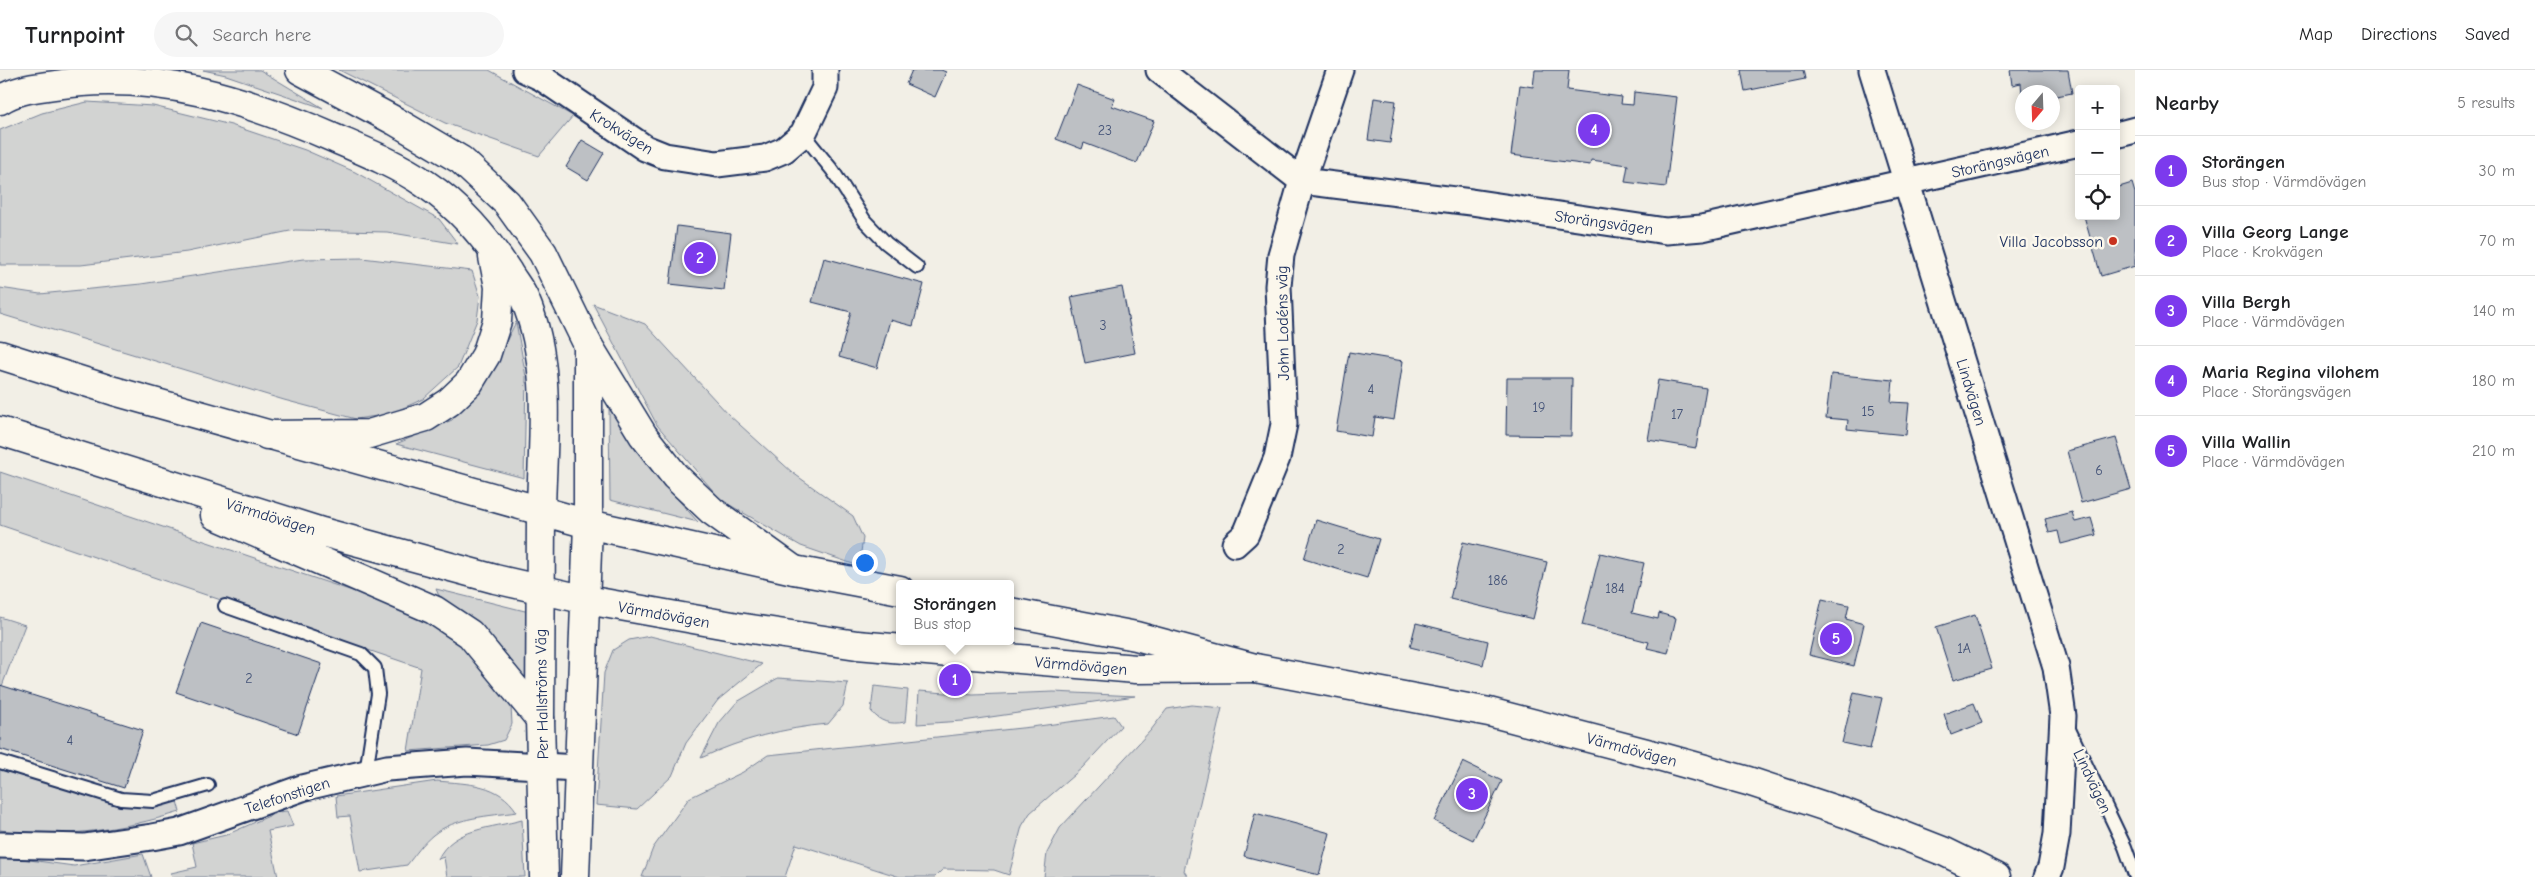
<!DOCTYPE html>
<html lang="en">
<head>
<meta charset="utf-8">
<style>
  body { margin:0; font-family:"Comic Neue",sans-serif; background:#f6f6f6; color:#202124 }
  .controls { position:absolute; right:15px; top:15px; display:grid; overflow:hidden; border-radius:5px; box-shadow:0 2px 12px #0003 }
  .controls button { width:45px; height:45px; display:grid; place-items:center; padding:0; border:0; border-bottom:1px solid #e0e0e0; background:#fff; color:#202124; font:25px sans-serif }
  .compass { position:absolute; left:2015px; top:15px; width:45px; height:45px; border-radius:50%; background:#fff; box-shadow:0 2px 12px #0003; rotate:199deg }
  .you { position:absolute; left:864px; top:492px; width:18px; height:18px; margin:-12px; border:4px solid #fff; border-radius:50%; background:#1a73e8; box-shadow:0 0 0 8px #1a73e833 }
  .badge { display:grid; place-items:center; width:32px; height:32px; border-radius:50%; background:#7c3aed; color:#fff; font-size:16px; font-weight:700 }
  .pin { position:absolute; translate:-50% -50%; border:2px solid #fff; box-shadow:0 1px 5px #0006 }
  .popup { position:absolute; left:896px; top:510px; width:118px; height:65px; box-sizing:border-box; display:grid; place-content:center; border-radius:5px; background:#fff; filter:drop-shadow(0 1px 4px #0005); font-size:16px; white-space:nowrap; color:#757577 }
  .popup b { font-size:19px; color:#202124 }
  .popup::after { content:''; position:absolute; left:50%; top:100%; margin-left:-10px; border:10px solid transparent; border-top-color:#fff }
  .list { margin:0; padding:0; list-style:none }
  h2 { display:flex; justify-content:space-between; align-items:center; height:65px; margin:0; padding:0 20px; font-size:21px }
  h2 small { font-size:16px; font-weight:400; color:#757577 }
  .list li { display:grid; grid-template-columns:32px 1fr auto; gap:15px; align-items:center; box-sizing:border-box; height:70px; padding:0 20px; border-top:1px solid #e0e0e0 }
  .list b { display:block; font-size:19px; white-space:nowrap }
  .list p { margin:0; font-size:16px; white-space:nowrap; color:#757577 }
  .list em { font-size:16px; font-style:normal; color:#757577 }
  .icon { flex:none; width:28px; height:28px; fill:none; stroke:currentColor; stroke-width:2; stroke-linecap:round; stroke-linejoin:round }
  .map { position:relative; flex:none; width:2135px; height:807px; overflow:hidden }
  header { display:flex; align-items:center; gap:30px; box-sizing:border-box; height:70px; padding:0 25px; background:#fff; border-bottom:1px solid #e0e0e0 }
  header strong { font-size:24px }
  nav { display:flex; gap:28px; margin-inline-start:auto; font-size:18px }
  .search { width:350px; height:45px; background:#f6f6f6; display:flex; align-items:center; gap:12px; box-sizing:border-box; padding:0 18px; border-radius:28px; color:#757577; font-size:19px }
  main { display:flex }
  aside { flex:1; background:#fff }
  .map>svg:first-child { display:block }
  .green { fill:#d2d3d2; stroke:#768198 }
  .building { fill:#bdc0c4; stroke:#1b2f5e }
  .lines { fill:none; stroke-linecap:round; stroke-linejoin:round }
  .lane-casing { stroke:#1b2f5e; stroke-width:16 }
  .street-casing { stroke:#1b2f5e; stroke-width:29 }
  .secondary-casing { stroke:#1b2f5e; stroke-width:31 }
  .highway-casing { stroke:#1b2f5e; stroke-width:31 }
  .lane { stroke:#fbf7ec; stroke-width:12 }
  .street { stroke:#fbf7ec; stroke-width:25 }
  .secondary { stroke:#fbf7ec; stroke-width:28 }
  .highway { stroke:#fbf7ec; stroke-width:28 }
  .poi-dot { fill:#c8321e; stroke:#fbf7ec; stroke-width:2 }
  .labels { text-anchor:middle; stroke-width:5; stroke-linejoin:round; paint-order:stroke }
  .number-label { font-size:14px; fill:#445378 }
  .street-label { font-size:16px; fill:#1b2f5e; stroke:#fbf7ec }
  .poi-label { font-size:16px; fill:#1b2f5e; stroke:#fbf7ec; text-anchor:end }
</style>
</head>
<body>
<header>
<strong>Turnpoint</strong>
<div class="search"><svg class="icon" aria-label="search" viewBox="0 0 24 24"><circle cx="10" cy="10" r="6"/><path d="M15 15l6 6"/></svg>Search here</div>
<nav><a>Map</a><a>Directions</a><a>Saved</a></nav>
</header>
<main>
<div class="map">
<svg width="2135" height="807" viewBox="0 0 2135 807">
  <rect width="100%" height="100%" fill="#f2efe6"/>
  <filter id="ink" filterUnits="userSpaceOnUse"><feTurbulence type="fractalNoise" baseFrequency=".02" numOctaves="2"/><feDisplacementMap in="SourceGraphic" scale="10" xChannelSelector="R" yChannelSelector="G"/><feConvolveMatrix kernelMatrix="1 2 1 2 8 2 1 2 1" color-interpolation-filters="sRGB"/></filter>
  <g filter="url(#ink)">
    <!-- green -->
    <g class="green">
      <polygon points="203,0 260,0 323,38 226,5"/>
      <polygon points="339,0 489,0 573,46 539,86 445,53"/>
      <polygon points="87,32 153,36 231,55 305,80 355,102 439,149 458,174 387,162 295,160 187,182 81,195 0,195 0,60 42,43"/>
      <polygon points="362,188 472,201 480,226 477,250 458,297 423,329 390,344 356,349 284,330 0,244 0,218 40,224 141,214 303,189"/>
      <polygon points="593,234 645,254 729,345 793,403 853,446 863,468 859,496 801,476 721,430 657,355"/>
      <polygon points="516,252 526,307 524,408 396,374 452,350 487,309"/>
      <polygon points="609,336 647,395 698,452 610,430"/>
      <polygon points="0,402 376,529 439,556 460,571 500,615 511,637 512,654 504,670 488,675 408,681 421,598 0,455"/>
      <path d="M436 519 529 542 528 612C511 591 495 568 474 551 462 540 441 536 436 519Z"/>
      <polygon points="0,547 25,555 2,616 0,615"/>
      <polygon points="650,566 762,594 718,630 686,673 672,706 637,739 596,735 604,603 613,580 629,570"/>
      <path d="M778 608 848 613 843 636 828 654C784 658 742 669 701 688L719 653 737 632Z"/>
      <path d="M874 616 908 620 905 652C890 655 880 652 871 641Z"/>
      <polygon points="919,621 973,625 1054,622 1135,626 963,651 917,654"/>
      <polygon points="1192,635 1222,638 1184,801 1188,807 1044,807 1047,783 1060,758 1151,660 1167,639"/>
      <polygon points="1114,646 1121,656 1082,698 1030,743 1022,756 1009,805 994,800 943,799 935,807 900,807 796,774 785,807 642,807 653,778 689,728 743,702 768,685 1031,657"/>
      <path d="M0 698 120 732 152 737 177 731 180 742C121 760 62 769 0 760Z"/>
      <path d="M437 711C469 714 499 713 517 742 490 746 455 747 433 765 423 773 415 785 407 795L360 802 350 746 338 747 336 726Z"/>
      <polygon points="287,741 293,756 268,761 278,807 172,807 171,803 197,797 192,773 226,765 278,742"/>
      <path d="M522 750 525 807H447L444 787 438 789C452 758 493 758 522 750Z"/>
      <polygon points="143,784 151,807 0,807 0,786 74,796"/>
    </g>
    <!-- building -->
    <g class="building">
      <polygon points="912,0 941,0 946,2 935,27 906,14"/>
      <polygon points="1535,0 1569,0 1567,20 1622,27 1621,34 1633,35 1634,22 1677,27 1666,117 1625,112 1628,95 1591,90 1590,95 1511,85 1520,15 1533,17"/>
      <polygon points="1741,0 1803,0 1805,9 1745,21"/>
      <polygon points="2010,0 2068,0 2072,23 2052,27 2052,22 2022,22 2022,25 2021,13 2012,15"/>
      <polygon points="1077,15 1115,29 1112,36 1154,51 1137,93 1084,73 1082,79 1056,69"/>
      <polygon points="1374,28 1396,31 1390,73 1368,70"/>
      <polygon points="582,70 604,83 588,110 566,97"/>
      <polygon points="2132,113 2135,123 2135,196 2101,206 2084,146 2116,146 2116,118"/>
      <polygon points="677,156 731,163 724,220 670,214"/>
      <polygon points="824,188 924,214 913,256 890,250 877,298 839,287 851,242 812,232"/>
      <polygon points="1122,217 1135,283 1085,293 1071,227"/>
      <polygon points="1349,282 1403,291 1394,350 1375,347 1372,367 1336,361"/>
      <polygon points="1831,304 1893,310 1891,332 1909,333 1906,365 1847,359 1848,350 1826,348"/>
      <polygon points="1507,308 1572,308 1571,366 1506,365"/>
      <polygon points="1658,310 1706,318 1696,378 1648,370"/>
      <polygon points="2116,368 2131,419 2081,433 2067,381"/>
      <polygon points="2072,442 2075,452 2091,448 2096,465 2061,474 2058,461 2049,463 2045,449"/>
      <polygon points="1316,450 1379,469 1367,508 1304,489"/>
      <polygon points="1463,472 1547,492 1533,549 1450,529"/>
      <polygon points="1600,483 1644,493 1632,543 1658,549 1659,543 1676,548 1668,583 1647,578 1649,572 1582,555"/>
      <polygon points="1822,529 1849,535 1846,549 1864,554 1854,596 1809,585"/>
      <polygon points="1975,545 1992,599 1953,610 1936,557"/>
      <polygon points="201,553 322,594 298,664 176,622"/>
      <polygon points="1416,553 1488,571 1483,595 1410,577"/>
      <polygon points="0,615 143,660 124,718 0,679"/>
      <polygon points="1854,622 1882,628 1870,679 1842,673"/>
      <polygon points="1974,633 1982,653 1951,665 1944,644"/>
      <polygon points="1463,692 1502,711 1473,770 1434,751"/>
      <polygon points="1255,743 1330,763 1319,805 1244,786"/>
    </g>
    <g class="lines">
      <!-- lane casing -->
      <g class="lane-casing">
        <g id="lane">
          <polyline points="803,64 833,101 865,151 886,173 917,197"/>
          <polyline points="225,536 361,584 375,598 378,624 366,702"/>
          <polyline points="2067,655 2125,777 2135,805"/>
          <polyline points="0,692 121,729 153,731 208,715"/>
        </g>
      </g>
      <!-- street casing -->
      <g class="street-casing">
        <g id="street">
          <polyline points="525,0 542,8 645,78 665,86 717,94 765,88 784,80 803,64 825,18 825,0"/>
          <polyline points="1159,0 1302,111 1471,132 1666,161 1702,158 2079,73"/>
          <polyline points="1872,0 2056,597 2063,646 2057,764 2051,797 2047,807"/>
          <polyline points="2116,65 2135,60"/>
          <polyline points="1235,474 1246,464 1277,388 1284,354 1278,216 1281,185 1302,111 1340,0"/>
          <polyline points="0,775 84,777 152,767 179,762 302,718 387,698 467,692 578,698"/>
        </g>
      </g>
      <!-- secondary casing -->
      <g class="secondary-casing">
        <g id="secondary">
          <polyline points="0,285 114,321 588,454 794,500 900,520"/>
          <polyline points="0,361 322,462 495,509 587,530 738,557 857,575 1136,599 1255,598"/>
          <polyline points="541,441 540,649 544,807"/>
          <polyline points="215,445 434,540 470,564 540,649"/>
          <polyline points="1010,542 1136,566 1255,598 1489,642 1662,687 1748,711 1848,744 1945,782 1996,807"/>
          <polyline points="575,807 588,454"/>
        </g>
      </g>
      <!-- highway casing -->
      <g class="highway-casing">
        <g id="highway">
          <polyline points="300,0 395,51 461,90 507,133 543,183 588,275 643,365 675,406 712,441 794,500"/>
          <path d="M0 30C17 19 35 18 55 15 155 0 245 29 336 69 366 82 398 95 424 113 460 137 485 167 508 202 513 211 521 220 525 230 553 295 542 373 541 441"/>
          <polyline points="588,275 588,454"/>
          <polyline points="267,365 369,364 426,347 449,332 469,313 486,285 497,251 499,217 493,187"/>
        </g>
      </g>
      <!-- lane -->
      <use href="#lane" class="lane"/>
      <!-- street -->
      <use href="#street" class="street"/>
      <!-- secondary -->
      <use href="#secondary" class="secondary"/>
      <!-- highway -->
      <use href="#highway" class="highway"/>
    </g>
  </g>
  <!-- markers -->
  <circle class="poi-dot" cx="2113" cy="171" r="5"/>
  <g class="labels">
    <!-- number labels -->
    <g class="number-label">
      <text x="1105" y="65">23</text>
      <text x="1103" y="260">3</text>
      <text x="1371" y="324">4</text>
      <text x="1539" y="342">19</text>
      <text x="1868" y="346">15</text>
      <text x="1677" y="349">17</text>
      <text x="2099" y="405">6</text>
      <text x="1341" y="484">2</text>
      <text x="1498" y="515">186</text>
      <text x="1615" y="523">184</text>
      <text x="1964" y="583">1A</text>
      <text x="249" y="613">2</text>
      <text x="70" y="675">4</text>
    </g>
    <!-- street labels -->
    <g class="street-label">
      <text transform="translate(622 61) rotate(32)" y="6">Krokvägen</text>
      <text transform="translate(2000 91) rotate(-13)" y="6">Storängsvägen</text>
      <text transform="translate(1604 152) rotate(8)" y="6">Storängsvägen</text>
      <text transform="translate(1282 253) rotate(-91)" y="6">John Lodéns väg</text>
      <text transform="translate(1972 322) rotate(73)" y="6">Lindvägen</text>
      <text transform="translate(271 446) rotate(17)" y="6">Värmdövägen</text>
      <text transform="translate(664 544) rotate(10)" y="6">Värmdövägen</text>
      <text transform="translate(1081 595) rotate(5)" y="6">Värmdövägen</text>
      <text transform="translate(541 624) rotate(-91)" y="6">Per Hallströms Väg</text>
      <text transform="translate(1632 679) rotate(15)" y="6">Värmdövägen</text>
      <text transform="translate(2093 711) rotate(65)" y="6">Lindvägen</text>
      <text transform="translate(287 725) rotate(-18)" y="6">Telefonstigen</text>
    </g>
    <!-- poi labels -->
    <g class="poi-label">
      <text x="2103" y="177">Villa Jacobsson</text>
    </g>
  </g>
</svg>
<div class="controls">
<button>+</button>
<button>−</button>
<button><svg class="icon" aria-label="locate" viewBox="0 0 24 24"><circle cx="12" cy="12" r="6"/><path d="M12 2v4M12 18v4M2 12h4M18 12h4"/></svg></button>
</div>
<svg class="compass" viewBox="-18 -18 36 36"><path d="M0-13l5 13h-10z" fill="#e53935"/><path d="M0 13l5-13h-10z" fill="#757577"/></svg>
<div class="you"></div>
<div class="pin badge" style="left:955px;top:610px">1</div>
<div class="popup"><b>Storängen</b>Bus stop</div>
<div class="pin badge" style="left:700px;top:188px">2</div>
<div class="pin badge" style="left:1472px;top:724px">3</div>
<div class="pin badge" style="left:1594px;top:60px">4</div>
<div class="pin badge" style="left:1836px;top:569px">5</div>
</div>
<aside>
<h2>Nearby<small>5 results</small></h2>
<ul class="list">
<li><span class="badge">1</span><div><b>Storängen</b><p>Bus stop · Värmdövägen</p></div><em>30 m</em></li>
<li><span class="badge">2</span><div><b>Villa Georg Lange</b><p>Place · Krokvägen</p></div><em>70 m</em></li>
<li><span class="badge">3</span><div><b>Villa Bergh</b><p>Place · Värmdövägen</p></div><em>140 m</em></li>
<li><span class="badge">4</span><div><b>Maria Regina vilohem</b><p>Place · Storängsvägen</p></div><em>180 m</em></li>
<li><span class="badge">5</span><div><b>Villa Wallin</b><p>Place · Värmdövägen</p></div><em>210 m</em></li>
</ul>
</aside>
</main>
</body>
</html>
